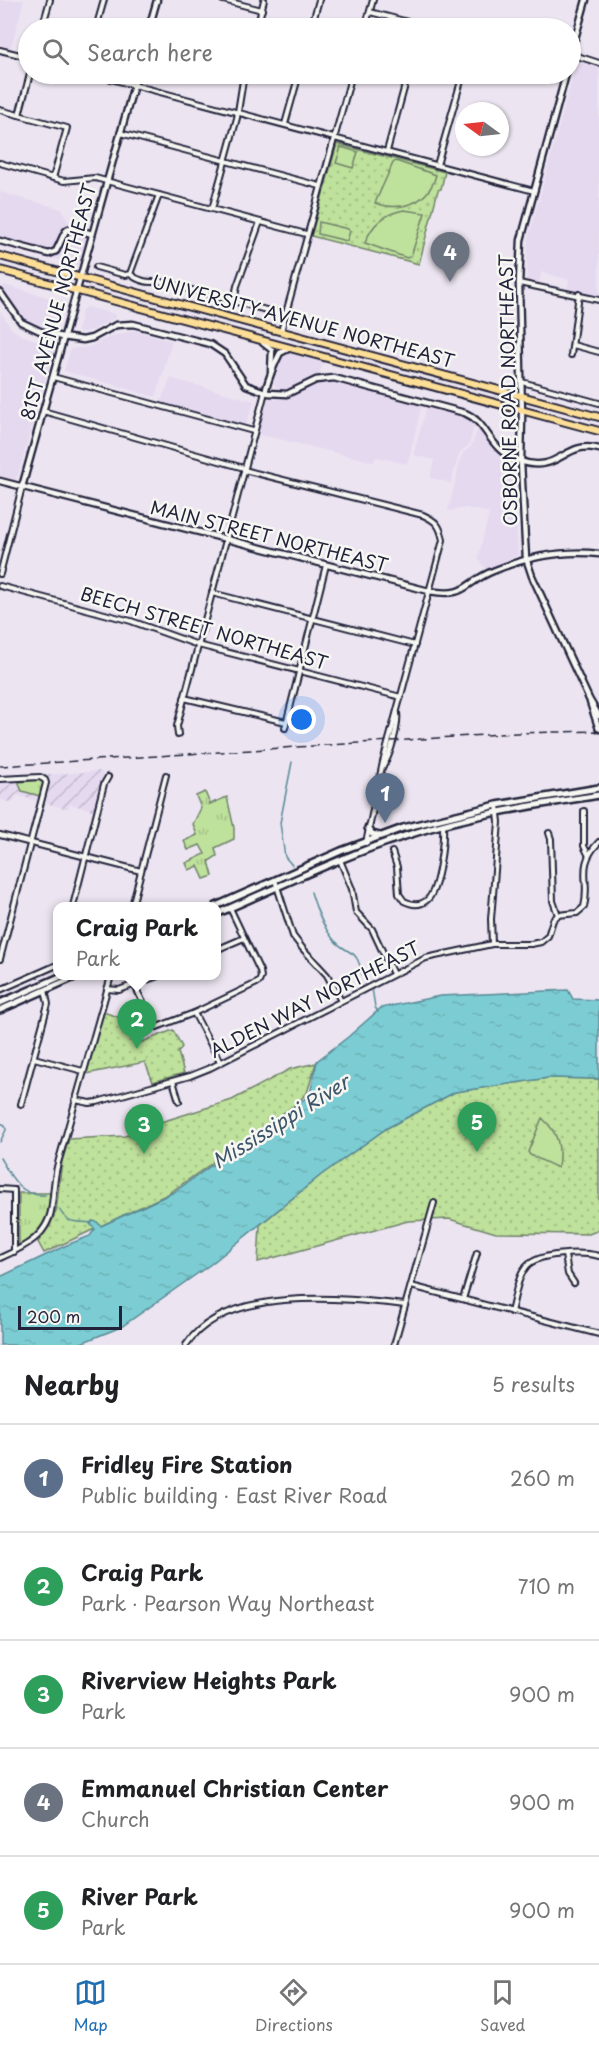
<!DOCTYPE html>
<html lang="en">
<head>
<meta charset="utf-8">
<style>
  body { margin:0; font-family:"Playpen Sans",sans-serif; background:#f2f2f2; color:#202124 }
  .compass { position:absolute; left:455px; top:102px; width:54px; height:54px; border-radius:50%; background:#fff; box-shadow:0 2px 4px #0004; rotate:285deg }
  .scale { position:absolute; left:18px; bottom:15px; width:104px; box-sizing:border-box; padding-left:6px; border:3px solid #22223b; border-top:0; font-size:16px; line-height:21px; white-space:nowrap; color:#22223b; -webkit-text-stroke:4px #f6f6f2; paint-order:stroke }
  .you { position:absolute; left:302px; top:720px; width:21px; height:21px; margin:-15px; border:4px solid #fff; border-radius:50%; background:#1a73e8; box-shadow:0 0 0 9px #1a73e833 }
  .badge { display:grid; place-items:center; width:39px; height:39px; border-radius:50%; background:#1f6fb2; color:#fff; font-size:20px; font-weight:700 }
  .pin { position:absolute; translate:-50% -50px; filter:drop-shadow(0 2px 3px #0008) }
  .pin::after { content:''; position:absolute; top:32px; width:21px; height:18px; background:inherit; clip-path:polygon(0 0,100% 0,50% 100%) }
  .popup { position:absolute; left:53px; top:902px; width:168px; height:78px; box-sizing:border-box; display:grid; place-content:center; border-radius:12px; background:#fff; filter:drop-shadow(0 2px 4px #0005); font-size:20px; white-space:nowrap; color:#757577 }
  .popup b { font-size:22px; color:#202124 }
  .popup::after { content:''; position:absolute; left:50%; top:100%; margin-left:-12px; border:12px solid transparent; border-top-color:#fff }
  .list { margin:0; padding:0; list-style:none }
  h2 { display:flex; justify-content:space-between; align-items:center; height:78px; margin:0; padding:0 24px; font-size:26px }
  h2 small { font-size:20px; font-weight:400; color:#757577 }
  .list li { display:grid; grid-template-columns:39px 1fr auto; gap:18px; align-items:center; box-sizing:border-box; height:108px; padding:0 24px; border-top:2px solid #e0e0e0 }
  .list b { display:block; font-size:22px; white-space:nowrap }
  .list p { margin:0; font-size:20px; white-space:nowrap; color:#757577 }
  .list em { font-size:20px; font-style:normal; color:#757577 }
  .icon { flex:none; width:33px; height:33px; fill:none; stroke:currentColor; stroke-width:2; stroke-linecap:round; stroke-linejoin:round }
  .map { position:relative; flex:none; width:599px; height:1345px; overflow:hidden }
  .search { position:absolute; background:#fff; box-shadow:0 2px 4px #0004; left:18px; right:18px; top:18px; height:66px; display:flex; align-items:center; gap:15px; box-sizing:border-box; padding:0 21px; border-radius:33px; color:#757577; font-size:22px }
  .sheet { height:618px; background:#fff }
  nav { display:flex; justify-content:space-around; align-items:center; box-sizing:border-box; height:84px; border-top:2px solid #e0e0e0; background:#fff; font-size:16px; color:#757577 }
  nav a { display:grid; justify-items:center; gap:3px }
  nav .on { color:#1f6fb2 }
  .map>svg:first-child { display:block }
  .built { fill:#e5d9f0 }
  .industrial { fill:url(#industrial-furrows) }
  .grass { fill:url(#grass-tufts); stroke:#70826b; stroke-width:1.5 }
  .park { fill:url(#park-dots); stroke:#70826b; stroke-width:1.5 }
  .pitch { fill:#bee19b; stroke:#70826b; stroke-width:1.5 }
  .water { fill:url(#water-ripples); stroke:#588996; stroke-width:1.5 }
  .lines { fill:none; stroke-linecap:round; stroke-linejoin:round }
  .stream { stroke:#588996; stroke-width:1.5 }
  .minor-casing { stroke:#22223b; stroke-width:8 }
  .tertiary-casing { stroke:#22223b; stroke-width:9 }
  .secondary-casing { stroke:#22223b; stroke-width:10 }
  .primary-casing { stroke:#22223b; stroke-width:10 }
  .minor { stroke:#f6f6f2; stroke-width:4 }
  .tertiary { stroke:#f6f6f2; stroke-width:4.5 }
  .secondary { stroke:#f6f6f2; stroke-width:5 }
  .primary { stroke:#fdde96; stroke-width:6 }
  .rail { stroke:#22223b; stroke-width:1.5; stroke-dasharray:9 4.5; stroke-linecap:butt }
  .labels { text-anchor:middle; stroke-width:5; stroke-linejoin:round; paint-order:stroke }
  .street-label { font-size:18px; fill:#22223b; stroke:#f6f6f2 }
  .water-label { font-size:20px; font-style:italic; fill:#3d5569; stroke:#f6f6f2 }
</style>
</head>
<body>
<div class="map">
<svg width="599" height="1345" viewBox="0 0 599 1345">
  <defs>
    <pattern id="industrial-furrows" width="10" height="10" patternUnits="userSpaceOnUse" patternTransform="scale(1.5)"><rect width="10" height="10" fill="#e5d9f0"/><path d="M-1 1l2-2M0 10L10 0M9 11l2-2" fill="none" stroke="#c4bacf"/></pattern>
    <pattern id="grass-tufts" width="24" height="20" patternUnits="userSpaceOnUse" patternTransform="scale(1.5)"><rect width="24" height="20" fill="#bee19b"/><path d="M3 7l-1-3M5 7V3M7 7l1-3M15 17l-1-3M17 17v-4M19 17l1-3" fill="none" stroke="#a3c186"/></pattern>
    <pattern id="park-dots" width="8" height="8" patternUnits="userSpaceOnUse" patternTransform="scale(1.5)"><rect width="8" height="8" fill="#bee19b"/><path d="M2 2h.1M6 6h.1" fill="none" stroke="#a3c186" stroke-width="1.8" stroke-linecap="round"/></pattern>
    <pattern id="water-ripples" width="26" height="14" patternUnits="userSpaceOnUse" patternTransform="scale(1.5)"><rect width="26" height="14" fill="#7ccdd3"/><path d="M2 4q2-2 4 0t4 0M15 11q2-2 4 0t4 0" fill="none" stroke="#6bb0b6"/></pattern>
  </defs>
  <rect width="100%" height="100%" fill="#ece5f1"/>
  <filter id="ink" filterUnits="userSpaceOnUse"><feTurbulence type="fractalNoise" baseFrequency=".0167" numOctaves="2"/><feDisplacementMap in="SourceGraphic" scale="12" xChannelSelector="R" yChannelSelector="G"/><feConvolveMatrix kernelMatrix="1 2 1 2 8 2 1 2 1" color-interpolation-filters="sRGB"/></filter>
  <g filter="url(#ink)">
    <!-- built -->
    <g class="built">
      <polygon points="0,0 24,0 11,48 0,45"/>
      <polygon points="577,61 599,67 599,297 567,289 569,280 542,272 539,284 526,281 528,239"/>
      <polygon points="0,192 62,209 70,225 90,230 79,266 0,244"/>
      <polygon points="4,285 62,301 54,330 34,326 20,317 2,290"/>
      <polygon points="86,307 116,314 115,318 93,330 80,333 77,331 82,310"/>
      <polygon points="0,311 12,329 21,335 51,345 54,349 18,476 15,480 0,476"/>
      <polygon points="134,330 172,341 156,397 64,371 70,349 89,347 109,337"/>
      <polygon points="289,353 324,361 318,378 295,389 279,392 274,384 280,361 283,354"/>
      <polygon points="171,378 254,401 246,425 160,402"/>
      <polygon points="327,381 422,405 408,462 405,464 376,457 374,462 257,434 268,399 285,398"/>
      <polygon points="427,405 462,415 477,425 474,427 469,445 460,452 451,483 430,478 434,460 413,455"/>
      <polygon points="480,429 493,451 514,464 516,473 516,513 518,555 486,570 478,558 489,513 466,508 448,511 462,453 471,447 477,431"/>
    </g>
    <!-- industrial -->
    <g class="industrial">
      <polygon points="99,771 102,772 104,777 95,811 70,804 68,809 45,803 49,789 48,780 43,775"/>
      <polygon points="0,782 19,782 22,791 40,796 39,802 16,795 13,803 0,800"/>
    </g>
    <!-- grass -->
    <g class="grass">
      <polygon points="40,780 44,783 40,796 22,791 19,784 19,782"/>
      <polygon points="205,792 210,804 227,797 234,828 234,839 215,848 217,856 209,861 213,876 204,879 198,866 189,870 186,863 205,854 200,845 188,850 184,841 197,835 193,824 201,808 196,796"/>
      <path d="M19 1193H50C50 1218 40 1233 19 1246Z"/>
    </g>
    <!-- park -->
    <g class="park">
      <polygon points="337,144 445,172 441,189 438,190 419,264 311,236"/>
      <polygon points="103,1012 125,1019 137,1044 173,1030 182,1047 178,1052 184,1073 153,1082 145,1062 86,1074"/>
      <polygon points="316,1063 307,1093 296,1104 168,1194 44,1253 38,1242 50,1226 56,1211 62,1161 69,1139 125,1136 164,1121 232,1100 290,1069"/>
      <polygon points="548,1078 599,1079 599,1230 589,1234 496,1233 449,1219 408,1221 258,1262 260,1225 321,1175 387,1128 455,1092"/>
    </g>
    <!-- pitch -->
    <g class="pitch">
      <polygon points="341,147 358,152 353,168 336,163"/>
      <path d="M396 161 436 175C428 204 401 212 375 203L393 163Z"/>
      <path d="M404 210 425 213 411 256 407 258 365 243C372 224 384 214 404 210Z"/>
      <polygon points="319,222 348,229 350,231 347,241 318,234"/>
      <path d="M542 1118C559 1133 561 1147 558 1168L530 1155 528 1152Z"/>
    </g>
    <!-- water -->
    <polygon class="water" points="568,990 573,999 599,1000 599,1079 548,1078 455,1092 387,1128 321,1175 211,1264 121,1327 76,1345 0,1345 0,1277 67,1245 90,1236 95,1229 90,1224 92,1221 97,1222 101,1226 174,1192 310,1095 317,1061 348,1037 381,1008 440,996"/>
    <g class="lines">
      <!-- stream -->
      <g class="stream">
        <polyline points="292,762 280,823 285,857 292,865"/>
        <path d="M311 892C316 909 322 926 334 940 349 957 357 946 362 975L368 980"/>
        <polyline points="372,988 375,1007 378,1012"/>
        <polyline points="0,1123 5,1125 6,1130 0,1142"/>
        <path d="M0 1158C11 1177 21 1197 45 1195"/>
        <path d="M59 1209C68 1225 76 1221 92 1223"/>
      </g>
      <!-- minor casing -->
      <g class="minor-casing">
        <g id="minor">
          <polyline points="223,0 262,10"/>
          <polyline points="370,12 431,28"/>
          <polyline points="42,28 50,0"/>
          <polyline points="96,28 104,0"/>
          <polyline points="257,28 264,0"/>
          <polyline points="311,28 319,0"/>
          <polyline points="365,28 373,0"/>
          <polyline points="0,50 28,57"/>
          <polyline points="571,54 599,63"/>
          <polyline points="92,74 534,191"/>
          <polyline points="0,110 67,128 53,178"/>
          <polyline points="19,115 30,74"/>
          <polyline points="285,124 299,74"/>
          <polyline points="120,133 320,186"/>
          <polyline points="387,151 408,74"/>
          <polyline points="0,163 64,181 95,178 306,234"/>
          <polyline points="437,165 463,74"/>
          <polyline points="212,209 237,118 244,74"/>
          <path d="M96 267 125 275 130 274C137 280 149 284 158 281L285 315"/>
          <polyline points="130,274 159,195"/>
          <polyline points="519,283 599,300"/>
          <polyline points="234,301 237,286 260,222"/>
          <polyline points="281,331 352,74"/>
          <polyline points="573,345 599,352"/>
          <polyline points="571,355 579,294"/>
          <polyline points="53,377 253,431"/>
          <polyline points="522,382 599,403"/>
          <polyline points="43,411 244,468"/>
          <path d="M244 470 423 515C436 521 440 525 443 540L383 762 366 843"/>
          <polyline points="0,574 22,487"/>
          <polyline points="0,586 131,621 198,645 401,697"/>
          <polyline points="212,593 415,645"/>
          <polyline points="184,698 286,722"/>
          <polyline points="285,728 326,565"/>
          <polyline points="178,735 177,726 265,392"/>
          <path d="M383 766C390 757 399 725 397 713"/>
          <polyline points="0,779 40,777 45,780 46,783 0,959"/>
          <polyline points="584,811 584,846 588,854"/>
          <polyline points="549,833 551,839 553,901 558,915"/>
          <polyline points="0,835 141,871"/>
          <path d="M392 852 397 867 399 894 404 901C412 905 420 906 427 900 439 890 444 840 443 825"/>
          <polyline points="340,860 352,889 356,912 372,929 393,974"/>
          <polyline points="275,880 293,936 303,949 327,975 341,1001"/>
          <polyline points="73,906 104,784 108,777"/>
          <polyline points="132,906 166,775"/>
          <polyline points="492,944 491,919 499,822 497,805"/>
          <polyline points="216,950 244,938"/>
          <polyline points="135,986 153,1023 157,1027 194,1013 259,982 261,977 260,971 230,908"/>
          <polyline points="107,989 119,990 158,976"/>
          <polyline points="0,990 57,965"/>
          <polyline points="194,1013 220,1062"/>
          <polyline points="34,1058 83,1071"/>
          <polyline points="173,1081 179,1101"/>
          <path d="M75 1100 90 1103 97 1102 190 1076 210 1068 426 958 492 944H531L541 942 548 936 553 920 558 915 577 913 584 907C591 879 575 867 599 842"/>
          <polyline points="21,1104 48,1004 45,990"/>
          <polyline points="0,1189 14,1190 14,1252"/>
          <polyline points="565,1255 568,1274 574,1283"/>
          <path d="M0 1258C25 1247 50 1235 52 1204 54 1190 54 1177 58 1163L111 976"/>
          <polyline points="411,1286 599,1334"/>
          <polyline points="463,1299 477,1253"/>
          <path d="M511 1312C515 1298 517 1278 526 1267 538 1252 582 1252 599 1256"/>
          <path d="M186 1345C226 1285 343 1298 405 1305"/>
          <polyline points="394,1345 434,1203"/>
        </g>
      </g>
      <!-- tertiary casing -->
      <g class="tertiary-casing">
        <g id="tertiary">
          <polyline points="149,28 157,0"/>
          <polyline points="570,56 586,0"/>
          <polyline points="566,74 521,240 519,283 522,416 521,462 525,541 526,558 532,576 589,699 599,716"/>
          <path d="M0 241 49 254 56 251C69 227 61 224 92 234"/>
          <path d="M0 292 21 322 40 331 62 337 83 340 92 338 116 325 133 324 210 344 225 354 246 385 268 393 287 394 316 380 334 378 465 413C489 423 488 451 520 461 559 475 565 439 599 449"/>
          <polyline points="263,343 272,350 271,371"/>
          <path d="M265 392C269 378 273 366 280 353L290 348"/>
          <path d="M0 481 429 591C468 598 463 583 493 571 527 557 563 550 599 554"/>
          <polyline points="22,487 137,74"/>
          <polyline points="590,702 599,729"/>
        </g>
      </g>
      <!-- secondary casing -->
      <g class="secondary-casing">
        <g id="secondary">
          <polyline points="368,828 372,834 380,836"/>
          <polyline points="216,906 341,851 403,828 497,805 599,788"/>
          <path d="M216 914C281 886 344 855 411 834 472 814 536 805 599 795"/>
          <polyline points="0,1003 62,976"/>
          <polyline points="0,1010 77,976"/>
        </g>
      </g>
      <!-- primary casing -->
      <g class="primary-casing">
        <g id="primary">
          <polyline points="0,256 599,417"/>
          <polyline points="0,270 599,431"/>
        </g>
      </g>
      <!-- minor -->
      <use href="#minor" class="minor"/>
      <!-- tertiary -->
      <use href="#tertiary" class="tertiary"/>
      <!-- secondary -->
      <use href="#secondary" class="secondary"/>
      <!-- primary -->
      <use href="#primary" class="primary"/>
      <!-- rail -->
      <polyline class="rail" points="0,766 516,733 599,731"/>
    </g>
  </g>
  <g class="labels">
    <!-- street labels -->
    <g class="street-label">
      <text transform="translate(59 302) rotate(-75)" y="6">81ST AVENUE NORTHEAST</text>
      <text transform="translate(303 322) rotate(15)" y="6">UNIVERSITY AVENUE NORTHEAST</text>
      <text transform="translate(509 390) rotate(-91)" y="6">OSBORNE ROAD NORTHEAST</text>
      <text transform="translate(269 537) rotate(14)" y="6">MAIN STREET NORTHEAST</text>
      <text transform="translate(204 629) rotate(16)" y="6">BEECH STREET NORTHEAST</text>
      <text transform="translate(315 1000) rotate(-27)" y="6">ALDEN WAY NORTHEAST</text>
    </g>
    <!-- water labels -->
    <g class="water-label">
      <text transform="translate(281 1122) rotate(-32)" y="7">Mississippi River</text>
    </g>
  </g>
</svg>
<svg class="compass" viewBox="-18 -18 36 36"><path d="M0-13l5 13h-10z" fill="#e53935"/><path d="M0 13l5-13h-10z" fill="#757577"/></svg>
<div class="scale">200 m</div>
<div class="you"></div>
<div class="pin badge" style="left:385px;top:823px;background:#5c6f8a">1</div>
<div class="pin badge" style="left:137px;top:1049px;background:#2e9e5b">2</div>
<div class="popup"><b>Craig Park</b>Park</div>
<div class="pin badge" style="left:144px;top:1154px;background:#2e9e5b">3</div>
<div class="pin badge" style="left:450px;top:282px;background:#6b7280">4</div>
<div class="pin badge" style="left:477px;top:1152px;background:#2e9e5b">5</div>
<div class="search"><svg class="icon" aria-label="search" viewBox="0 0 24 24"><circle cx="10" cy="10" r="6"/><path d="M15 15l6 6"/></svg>Search here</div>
</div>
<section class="sheet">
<h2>Nearby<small>5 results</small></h2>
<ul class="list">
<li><span class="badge" style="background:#5c6f8a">1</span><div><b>Fridley Fire Station</b><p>Public building · East River Road</p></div><em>260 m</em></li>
<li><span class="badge" style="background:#2e9e5b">2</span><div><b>Craig Park</b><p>Park · Pearson Way Northeast</p></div><em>710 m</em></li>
<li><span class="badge" style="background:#2e9e5b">3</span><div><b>Riverview Heights Park</b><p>Park</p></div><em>900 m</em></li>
<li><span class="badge" style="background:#6b7280">4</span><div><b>Emmanuel Christian Center</b><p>Church</p></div><em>900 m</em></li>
<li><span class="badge" style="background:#2e9e5b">5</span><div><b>River Park</b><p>Park</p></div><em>900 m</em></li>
</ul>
</section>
<nav>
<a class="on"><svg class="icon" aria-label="map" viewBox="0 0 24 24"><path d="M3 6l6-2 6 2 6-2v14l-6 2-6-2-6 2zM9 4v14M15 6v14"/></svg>Map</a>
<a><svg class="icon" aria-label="directions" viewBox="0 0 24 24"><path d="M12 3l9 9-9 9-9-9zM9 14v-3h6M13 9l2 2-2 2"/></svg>Directions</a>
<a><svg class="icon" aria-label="saved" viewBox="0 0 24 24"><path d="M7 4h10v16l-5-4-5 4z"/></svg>Saved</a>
</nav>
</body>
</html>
